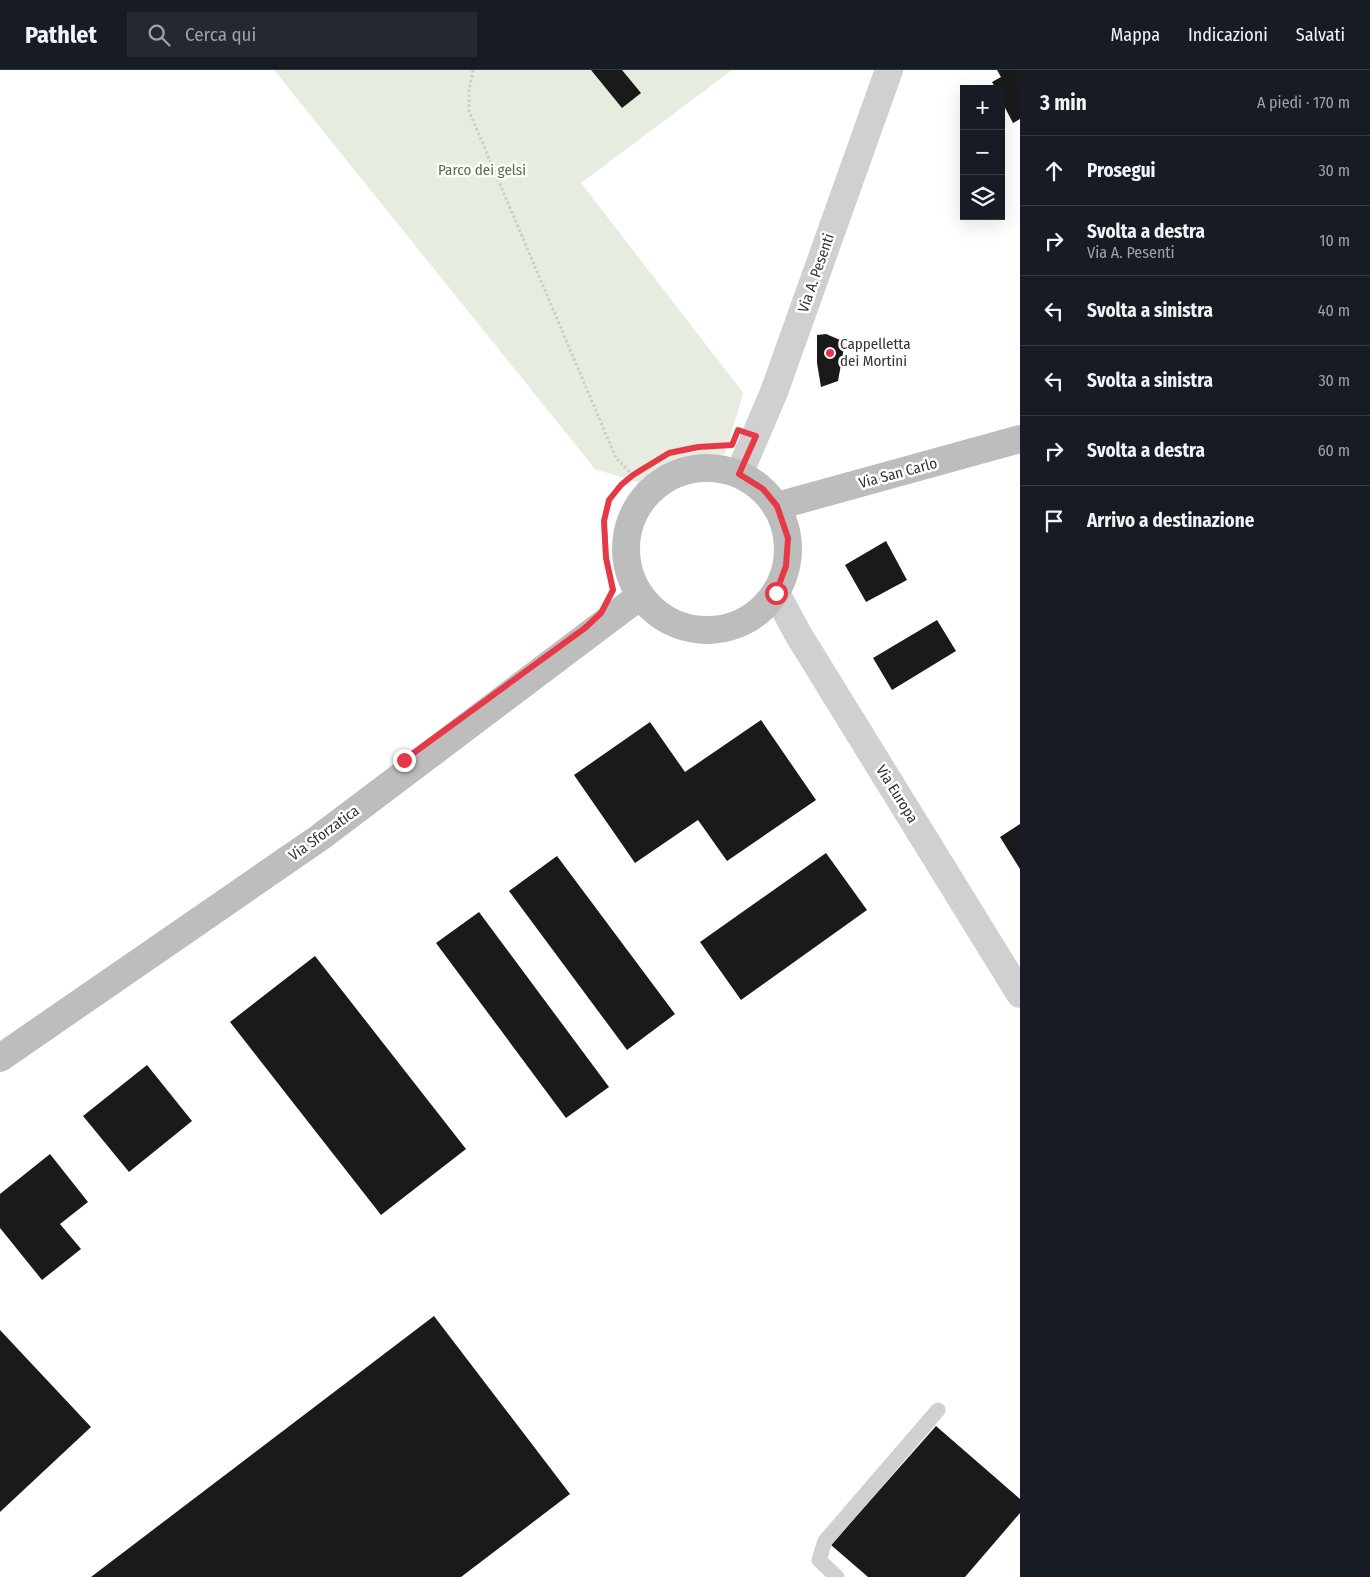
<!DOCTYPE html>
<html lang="it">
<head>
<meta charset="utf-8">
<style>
  body { margin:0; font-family:"Fira Sans Condensed",sans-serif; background:#242831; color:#f1f3f6 }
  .controls { position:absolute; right:15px; top:15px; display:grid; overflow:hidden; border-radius:0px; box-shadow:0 5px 20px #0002 }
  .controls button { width:45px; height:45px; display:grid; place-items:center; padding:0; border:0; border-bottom:1px solid #363941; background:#171b24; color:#f1f3f6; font:25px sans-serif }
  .stop { position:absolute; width:15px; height:15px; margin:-11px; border:4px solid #e63946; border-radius:50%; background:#fff }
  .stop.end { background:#e63946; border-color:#fff; box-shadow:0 1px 5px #0008 }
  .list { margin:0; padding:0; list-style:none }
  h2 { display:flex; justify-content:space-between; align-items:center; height:65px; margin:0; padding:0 20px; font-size:21px }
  h2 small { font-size:16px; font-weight:400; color:#9ea1a6 }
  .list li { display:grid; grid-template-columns:32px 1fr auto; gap:15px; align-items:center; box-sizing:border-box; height:70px; padding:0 20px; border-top:1px solid #363941 }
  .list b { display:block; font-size:19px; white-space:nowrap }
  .list p { margin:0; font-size:16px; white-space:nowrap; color:#9ea1a6 }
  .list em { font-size:16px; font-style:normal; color:#9ea1a6 }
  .icon { flex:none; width:28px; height:28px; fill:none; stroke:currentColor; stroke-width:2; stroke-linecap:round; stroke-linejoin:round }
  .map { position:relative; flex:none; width:1020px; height:1507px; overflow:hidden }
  header { display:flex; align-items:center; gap:30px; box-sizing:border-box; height:70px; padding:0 25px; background:#171b24; border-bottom:1px solid #363941 }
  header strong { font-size:24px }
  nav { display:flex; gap:28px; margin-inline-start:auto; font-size:18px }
  .search { width:350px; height:45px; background:#242831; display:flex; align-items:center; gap:12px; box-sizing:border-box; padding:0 18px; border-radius:0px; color:#9ea1a6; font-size:19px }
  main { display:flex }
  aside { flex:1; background:#171b24 }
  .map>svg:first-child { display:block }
  .green { fill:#e6ecdf }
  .building { fill:#1a1a1a }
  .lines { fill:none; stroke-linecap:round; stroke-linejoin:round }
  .path { stroke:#cdcdcd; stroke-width:3; stroke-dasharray:2.5 2.5; stroke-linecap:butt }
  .lane { stroke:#d0d0d0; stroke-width:15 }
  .street { stroke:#d0d0d0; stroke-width:28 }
  .secondary { stroke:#bdbdbd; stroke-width:28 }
  .route { stroke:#e63946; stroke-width:6 }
  .poi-dot { fill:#e63946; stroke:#fff; stroke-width:2 }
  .labels { text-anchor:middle; stroke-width:5; stroke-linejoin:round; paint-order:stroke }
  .park-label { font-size:15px; fill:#56703f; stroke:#fff }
  .street-label { font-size:15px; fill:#333; stroke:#fff }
  .poi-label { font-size:15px; fill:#333; stroke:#fff; text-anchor:start }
</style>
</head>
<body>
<header>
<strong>Pathlet</strong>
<div class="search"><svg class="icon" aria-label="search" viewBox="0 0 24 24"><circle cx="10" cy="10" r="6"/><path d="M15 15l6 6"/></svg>Cerca qui</div>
<nav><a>Mappa</a><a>Indicazioni</a><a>Salvati</a></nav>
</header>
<main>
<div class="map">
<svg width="1020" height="1507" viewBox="0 0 1020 1507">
  <rect width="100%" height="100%" fill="#fff"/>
  <!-- green -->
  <polygon class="green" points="274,0 732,0 581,113 741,320 743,324 725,384 687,392 646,415 595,399"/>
  <!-- building -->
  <g class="building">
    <polygon points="591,0 622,0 641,23 622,38"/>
    <polygon points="997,0 1020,0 1020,49 1013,53 1001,30 1001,19 996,19 992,12 1001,7"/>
    <polygon points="826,264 845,272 838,311 821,317 817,293 817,265"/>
    <polygon points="886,471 907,510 866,532 845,495"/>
    <polygon points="937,550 956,581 892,620 873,588"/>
    <polygon points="761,650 816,730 727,791 698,750 635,793 574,705 650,652 685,702"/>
    <polygon points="1020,754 1020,799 1000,767"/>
    <polygon points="826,783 867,840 741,930 700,872"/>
    <polygon points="557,786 675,944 627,980 509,821"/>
    <polygon points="479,842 609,1017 566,1048 436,873"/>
    <polygon points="315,886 466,1079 381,1145 230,952"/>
    <polygon points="147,995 192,1051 129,1102 83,1046"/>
    <polygon points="50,1084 88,1132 60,1154 81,1179 42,1210 0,1158 0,1124"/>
    <polygon points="434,1246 570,1424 461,1507 91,1507"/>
    <polygon points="0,1260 91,1357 0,1442"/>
    <polygon points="936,1356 1020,1429 1020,1443 965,1507 868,1507 831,1475"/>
  </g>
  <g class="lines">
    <!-- path -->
    <g class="path">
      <polyline points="473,0 469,21 469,41 616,388 633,405"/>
      <path d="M611 513C608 494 602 470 603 451 604 445 606 434 610 429 618 414 655 388 671 383 687 378 704 377 721 376"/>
    </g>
    <!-- lane -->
    <polyline class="lane" points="837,1507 819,1490 825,1471 938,1340"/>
    <!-- street -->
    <g class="street">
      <polyline points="739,404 774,322 889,0"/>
      <polyline points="776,523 798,564 1020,924"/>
    </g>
    <!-- secondary -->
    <g class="secondary">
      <circle cx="707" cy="479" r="81"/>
      <polyline points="777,436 1020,369"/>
      <polyline points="0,988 319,768 640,526"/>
    </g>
  </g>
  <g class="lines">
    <!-- route -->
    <polyline class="route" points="404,690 585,558 601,543 613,520 606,488 604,451 609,430 621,415 633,405 669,383 698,377 732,375 738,360 756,366 739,404 763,419 777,436 788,468 786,496 776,523"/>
  </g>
  <!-- markers -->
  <circle class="poi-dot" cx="830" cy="283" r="5"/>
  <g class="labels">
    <!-- park labels -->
    <g class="park-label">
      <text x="482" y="105">Parco dei gelsi</text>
    </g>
    <!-- street labels -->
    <g class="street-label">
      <text transform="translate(816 203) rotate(-71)" y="5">Via A. Pesenti</text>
      <text transform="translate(898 403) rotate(-15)" y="5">Via San Carlo</text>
      <text transform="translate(897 724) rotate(58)" y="5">Via Europa</text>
      <text transform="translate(324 763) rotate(-36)" y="5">Via Sforzatica</text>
    </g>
    <!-- poi labels -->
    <g class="poi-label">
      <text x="840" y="279">Cappelletta<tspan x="840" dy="17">dei Mortini</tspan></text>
    </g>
  </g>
</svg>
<div class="controls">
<button>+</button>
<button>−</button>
<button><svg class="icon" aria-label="layers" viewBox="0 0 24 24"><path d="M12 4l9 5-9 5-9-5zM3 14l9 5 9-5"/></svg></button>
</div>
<div class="stop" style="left:776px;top:523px"></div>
<div class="stop end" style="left:404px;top:690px"></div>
</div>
<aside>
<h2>3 min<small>A piedi · 170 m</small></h2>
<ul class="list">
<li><svg class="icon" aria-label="ahead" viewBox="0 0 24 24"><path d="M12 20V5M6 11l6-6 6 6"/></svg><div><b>Prosegui</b></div><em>30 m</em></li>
<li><svg class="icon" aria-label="right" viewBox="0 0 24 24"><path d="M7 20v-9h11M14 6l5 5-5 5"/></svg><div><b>Svolta a destra</b><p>Via A. Pesenti</p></div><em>10 m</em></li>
<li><svg class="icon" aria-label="left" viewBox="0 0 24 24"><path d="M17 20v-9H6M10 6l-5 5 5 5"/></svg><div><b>Svolta a sinistra</b></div><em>40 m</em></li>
<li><svg class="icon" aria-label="left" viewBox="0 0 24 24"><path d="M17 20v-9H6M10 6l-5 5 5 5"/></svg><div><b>Svolta a sinistra</b></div><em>30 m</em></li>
<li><svg class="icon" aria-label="right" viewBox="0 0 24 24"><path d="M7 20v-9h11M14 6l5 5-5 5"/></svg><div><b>Svolta a destra</b></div><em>60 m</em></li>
<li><svg class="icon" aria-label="arrive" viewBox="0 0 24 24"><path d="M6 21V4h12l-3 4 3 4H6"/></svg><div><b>Arrivo a destinazione</b></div></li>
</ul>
</aside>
</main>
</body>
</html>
